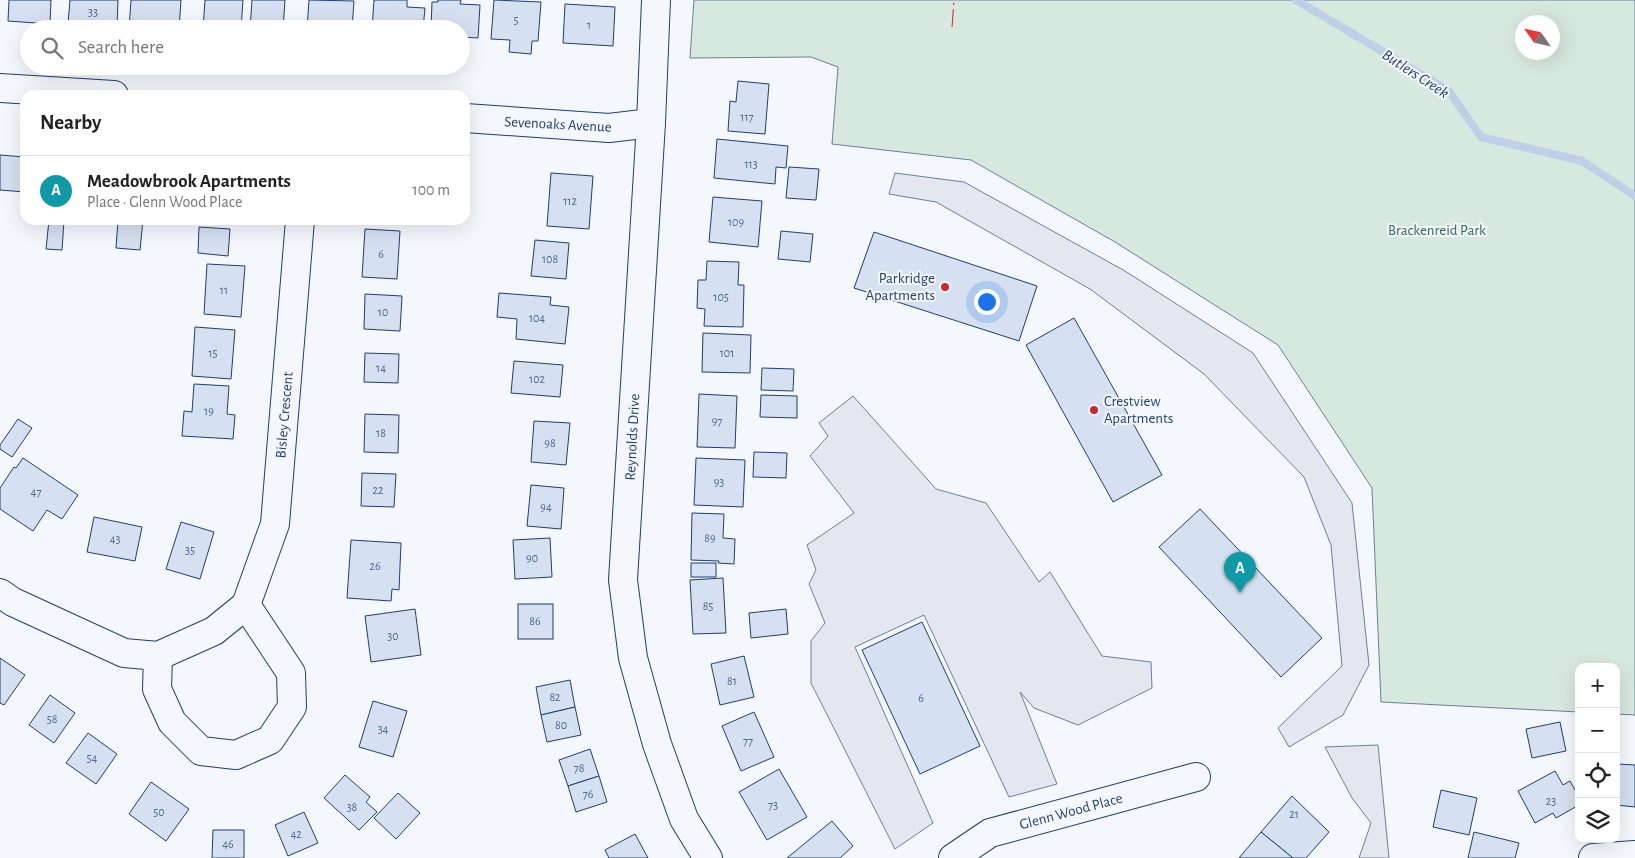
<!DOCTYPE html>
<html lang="en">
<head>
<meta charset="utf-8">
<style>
  body { margin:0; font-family:"Alegreya Sans",sans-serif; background:#f2f2f2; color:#222 }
  .controls { position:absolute; right:15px; bottom:15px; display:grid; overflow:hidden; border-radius:10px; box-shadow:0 5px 20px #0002 }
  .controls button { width:45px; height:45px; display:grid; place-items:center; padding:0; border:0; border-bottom:1px solid #e0e0e0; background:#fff; color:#222; font:25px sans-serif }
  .compass { position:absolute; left:1515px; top:15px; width:45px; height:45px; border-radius:50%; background:#fff; box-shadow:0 5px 20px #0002; rotate:304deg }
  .you { position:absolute; left:986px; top:301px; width:18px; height:18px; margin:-12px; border:4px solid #fff; border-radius:50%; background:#1a73e8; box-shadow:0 0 0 8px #1a73e833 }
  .badge { display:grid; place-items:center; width:32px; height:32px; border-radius:50%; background:#c62828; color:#fff; font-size:16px; font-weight:700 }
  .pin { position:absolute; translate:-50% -41px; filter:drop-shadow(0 1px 2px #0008) }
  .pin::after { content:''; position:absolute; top:26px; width:18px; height:15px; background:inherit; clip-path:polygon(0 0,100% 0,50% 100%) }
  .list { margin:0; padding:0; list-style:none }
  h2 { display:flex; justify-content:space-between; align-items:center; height:65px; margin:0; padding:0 20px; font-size:21px }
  h2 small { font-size:16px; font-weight:400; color:#767676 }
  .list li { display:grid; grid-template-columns:32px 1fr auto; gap:15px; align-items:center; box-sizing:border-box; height:70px; padding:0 20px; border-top:1px solid #e0e0e0 }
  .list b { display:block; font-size:19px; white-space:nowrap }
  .list p { margin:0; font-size:16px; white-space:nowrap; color:#767676 }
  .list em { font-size:16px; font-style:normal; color:#767676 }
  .icon { flex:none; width:28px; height:28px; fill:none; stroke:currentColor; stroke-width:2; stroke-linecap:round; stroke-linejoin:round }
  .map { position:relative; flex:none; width:1635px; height:858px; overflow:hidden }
  .search { position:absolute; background:#fff; box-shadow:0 5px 20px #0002; left:20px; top:20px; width:450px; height:55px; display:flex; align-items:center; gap:12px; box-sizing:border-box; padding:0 18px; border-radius:28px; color:#767676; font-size:19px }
  .panel { position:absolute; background:#fff; box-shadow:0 5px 20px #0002; left:20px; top:90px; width:450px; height:135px; border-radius:15px }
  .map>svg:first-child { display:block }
  .green { fill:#d7e8df; stroke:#687fa3; fill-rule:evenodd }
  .parking { fill:#e3e8f0; stroke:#687fa3 }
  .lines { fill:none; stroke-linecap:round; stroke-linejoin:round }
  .stream { stroke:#bed0e5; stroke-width:8 }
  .building { fill:#d5e0f0; stroke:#1d3f73 }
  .minor-casing { stroke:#1d3f73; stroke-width:30 }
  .minor { stroke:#f4f7fb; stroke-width:28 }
  .power { stroke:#c62828; stroke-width:1; stroke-dasharray:18 4 2.5 4; stroke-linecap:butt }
  .poi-dot { fill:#c62828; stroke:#f4f7fb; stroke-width:2 }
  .labels { text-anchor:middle; stroke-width:4; stroke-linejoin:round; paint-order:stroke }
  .number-label { font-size:12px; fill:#4b6792 }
  .street-label { font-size:15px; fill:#1d3f73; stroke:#f4f7fb }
  .park-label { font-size:15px; fill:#2c6c60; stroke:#f4f7fb }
  .poi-label { font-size:15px; fill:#1d3f73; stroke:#f4f7fb; text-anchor:end }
  .water-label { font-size:16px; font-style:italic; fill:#1d3f73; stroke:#f4f7fb }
</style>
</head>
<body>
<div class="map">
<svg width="1635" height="858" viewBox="0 0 1635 858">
  <rect width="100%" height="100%" fill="#f4f7fb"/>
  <!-- green -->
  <path class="green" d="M694 0H1635V715L1616 714V667H1579V712L1381 702 1372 488 1278 345 1115 242 971 160 832 144 838 67 811 57 690 58ZM1522 22H1552V52H1522Z"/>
  <!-- parking -->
  <g class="parking">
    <polygon points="895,173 964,182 1125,271 1253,353 1352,503 1369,665 1343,715 1289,747 1278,728 1342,666 1331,545 1304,477 1204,374 1090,289 936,202 889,194"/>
    <polygon points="853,396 936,489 986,503 1039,582 1050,572 1102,656 1151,662 1152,688 1078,725 1034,708 1020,692 1057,784 1009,797 924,615 855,647 933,823 895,849 811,683 811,641 825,623 809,584 816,570 807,545 854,513 810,456 828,436 819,423"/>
    <polygon points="1378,745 1389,858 1359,858 1371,823 1352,798 1325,747"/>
  </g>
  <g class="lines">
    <!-- stream -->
    <polyline class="stream" points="1296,0 1449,91 1481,137 1582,161 1635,196"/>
  </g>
  <!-- building -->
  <g class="building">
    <polygon points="9,0 51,0 50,24 8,21"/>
    <polygon points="70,0 118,0 117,27 68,24"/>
    <polygon points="131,0 181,0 179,29 129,29"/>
    <polygon points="205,0 243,0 241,29 203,29"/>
    <polygon points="252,0 285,0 283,29 250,29"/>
    <polygon points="309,0 354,1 352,29 307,29"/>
    <polygon points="374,0 407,0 407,7 425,8 423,29 372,29"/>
    <polygon points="438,0 461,0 460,4 480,5 478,38 461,37 461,29 431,29 432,2 438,2"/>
    <polygon points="494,0 541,2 538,41 532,41 531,54 509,52 510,40 491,39"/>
    <polygon points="565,4 615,7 613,46 563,43"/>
    <polygon points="738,81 769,84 765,134 728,131 730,101 736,102"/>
    <polygon points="717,139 788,146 786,168 776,167 775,184 714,178"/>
    <polygon points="0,155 25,157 25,192 0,190"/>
    <polygon points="789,167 819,169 816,200 786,198"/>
    <polygon points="551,173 593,176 589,229 547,226"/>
    <polygon points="713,197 762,201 758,247 709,242"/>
    <polygon points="49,220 64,221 62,250 46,249"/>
    <polygon points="118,220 143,220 140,250 116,248"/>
    <polygon points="199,227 230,229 228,256 198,253"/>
    <polygon points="365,229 400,231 397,279 362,277"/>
    <polygon points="781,231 813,234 810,262 778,259"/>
    <polygon points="874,232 1037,286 1019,341 854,288"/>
    <polygon points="535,240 569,243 566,279 531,276"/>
    <polygon points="707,261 739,262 738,285 744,285 743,327 704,326 705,309 697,308 698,280 706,280"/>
    <polygon points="207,264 245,266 241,317 204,314"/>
    <polygon points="499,293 551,297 550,305 569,307 565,344 516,339 517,319 497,317"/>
    <polygon points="365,294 402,296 400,331 364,329"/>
    <polygon points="1074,318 1162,475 1113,502 1026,345"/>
    <polygon points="195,327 235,330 231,379 192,376"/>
    <polygon points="703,333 751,335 750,373 702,372"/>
    <polygon points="365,353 399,354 398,383 364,382"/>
    <polygon points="514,361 563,365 560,397 511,393"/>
    <polygon points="762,368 794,369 793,391 761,390"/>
    <polygon points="194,384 229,386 227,414 235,415 233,439 182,436 184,411 192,412"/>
    <polygon points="699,394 737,396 735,448 697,447"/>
    <polygon points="761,395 797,396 797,418 760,417"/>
    <polygon points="365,414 399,415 398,453 364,452"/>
    <polygon points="18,419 32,428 12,457 0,449 0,445"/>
    <polygon points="534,421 570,423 566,465 531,462"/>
    <polygon points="754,452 787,453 786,478 753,477"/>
    <polygon points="23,458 78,495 62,519 47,510 33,531 0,509 0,488 14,467 16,468"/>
    <polygon points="696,458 745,460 743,507 694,505"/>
    <polygon points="362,473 396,474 394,507 361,506"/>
    <polygon points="531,485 564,488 561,529 527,526"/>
    <polygon points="1200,509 1322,638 1281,677 1159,547"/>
    <polygon points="692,513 724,514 723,538 735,539 734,564 718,563 719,561 691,560"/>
    <polygon points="94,517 142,527 135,561 87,552"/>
    <polygon points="181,522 214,532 200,579 166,569"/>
    <polygon points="550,538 552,577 515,579 513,540"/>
    <polygon points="351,540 401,543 399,590 392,589 391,601 347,598"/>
    <rect x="691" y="563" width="25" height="14"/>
    <polygon points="723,578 726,633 693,634 690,580"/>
    <rect x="518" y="604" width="35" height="35"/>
    <polygon points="415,609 421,655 371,662 365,616"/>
    <polygon points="786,609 788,634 751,638 749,613"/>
    <polygon points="922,622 980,746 920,774 862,650"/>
    <polygon points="744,656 754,697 720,705 711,664"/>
    <polygon points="0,658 25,675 4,705 0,703"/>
    <polygon points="570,680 575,707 541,715 536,687"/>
    <polygon points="50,695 75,713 54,743 29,725"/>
    <polygon points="373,701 407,711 393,757 359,747"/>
    <polygon points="575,707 581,735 547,742 541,715"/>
    <polygon points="754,712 774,757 741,771 722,726"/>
    <polygon points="1560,722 1566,751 1532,758 1526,729"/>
    <polygon points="88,733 117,754 96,784 66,763"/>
    <polygon points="590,749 599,776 568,786 559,760"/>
    <polygon points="1616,764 1635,765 1635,807 1616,805"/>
    <polygon points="779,769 807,817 767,840 739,792"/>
    <polygon points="1555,771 1563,785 1570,781 1579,797 1579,805 1556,818 1553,813 1535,823 1518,791"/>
    <polygon points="345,775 370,797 366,802 377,812 359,830 324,798"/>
    <polygon points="599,776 607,802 576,812 568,786"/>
    <polygon points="151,782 189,809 166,841 129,814"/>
    <polygon points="1441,790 1477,798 1469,835 1433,827"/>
    <polygon points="398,793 420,813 396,839 374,818"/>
    <polygon points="1292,796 1329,832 1306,858 1293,858 1261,832"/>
    <polygon points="304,812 318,843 288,856 275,825"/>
    <polygon points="832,821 853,846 840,858 787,858"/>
    <polygon points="213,830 244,830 244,858 212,858"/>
    <polygon points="1261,832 1293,858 1239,858"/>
    <polygon points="1474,832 1519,843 1515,858 1468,858"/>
    <polygon points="635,834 648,858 609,858 605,850"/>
  </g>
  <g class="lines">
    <!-- minor casing -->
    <g class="minor-casing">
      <g id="minor">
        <polyline points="656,0 651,123 623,580 633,658 657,744 684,819 708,858"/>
        <polyline points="0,88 114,95"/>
        <polyline points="465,118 609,128 651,123"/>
        <polyline points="0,593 13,602 124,653 158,656 214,631 246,605 275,524 300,220"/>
        <polyline points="158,656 157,689 172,722 201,751 236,755 270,740 292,707 291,673 246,605"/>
        <polyline points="953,858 990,833 1196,777"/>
        <polyline points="1593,858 1635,855"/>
      </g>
    </g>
    <!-- minor -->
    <use href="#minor" class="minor"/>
    <!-- power -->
    <polyline class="power" points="952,27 954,0"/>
  </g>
  <!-- markers -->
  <g class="poi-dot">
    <circle cx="945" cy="287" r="5"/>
    <circle cx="1094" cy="410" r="5"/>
  </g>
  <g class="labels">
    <!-- number labels -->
    <g class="number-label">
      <text x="93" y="16">33</text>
      <text x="516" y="24">5</text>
      <text x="589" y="29">1</text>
      <text x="747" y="121">117</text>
      <text x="751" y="168">113</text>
      <text x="570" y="205">112</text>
      <text x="736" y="226">109</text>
      <text x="381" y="258">6</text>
      <text x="550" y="263">108</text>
      <text x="224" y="294">11</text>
      <text x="721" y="301">105</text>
      <text x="383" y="316">10</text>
      <text x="537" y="322">104</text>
      <text x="213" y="357">15</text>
      <text x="727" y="357">101</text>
      <text x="381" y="372">14</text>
      <text x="537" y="383">102</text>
      <text x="209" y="415">19</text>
      <text x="717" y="425">97</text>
      <text x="381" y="437">18</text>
      <text x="550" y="447">98</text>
      <text x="719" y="486">93</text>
      <text x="378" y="494">22</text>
      <text x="36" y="496">47</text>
      <text x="546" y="511">94</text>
      <text x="710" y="542">89</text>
      <text x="115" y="543">43</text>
      <text x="190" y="554">35</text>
      <text x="532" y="562">90</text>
      <text x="375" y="570">26</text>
      <text x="708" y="610">85</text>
      <text x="535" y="625">86</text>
      <text x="393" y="640">30</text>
      <text x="732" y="685">81</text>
      <text x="555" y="701">82</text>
      <text x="921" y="702">6</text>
      <text x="52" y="723">58</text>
      <text x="561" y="729">80</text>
      <text x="383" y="733">34</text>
      <text x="748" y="745">77</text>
      <text x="92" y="762">54</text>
      <text x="579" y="772">78</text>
      <text x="588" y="798">76</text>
      <text x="1551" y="805">23</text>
      <text x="773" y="809">73</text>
      <text x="352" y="811">38</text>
      <text x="159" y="816">50</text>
      <text x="1294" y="818">21</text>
      <text x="296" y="838">42</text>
      <text x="228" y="848">46</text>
    </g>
    <!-- street labels -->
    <g class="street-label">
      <text transform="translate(558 124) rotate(3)" y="5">Sevenoaks Avenue</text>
      <text transform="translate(284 415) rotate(-85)" y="5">Bisley Crescent</text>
      <text transform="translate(632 437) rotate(-87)" y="5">Reynolds Drive</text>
      <text transform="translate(1071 811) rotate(-15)" y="5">Glenn Wood Place</text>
    </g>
    <!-- park labels -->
    <g class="park-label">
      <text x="1437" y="235">Brackenreid Park</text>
    </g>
    <!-- poi labels -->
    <g class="poi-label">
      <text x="935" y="283">Parkridge<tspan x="935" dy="17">Apartments</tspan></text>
      <text x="1104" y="406" text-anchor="start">Crestview<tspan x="1104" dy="17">Apartments</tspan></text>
    </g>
    <!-- water labels -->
    <g class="water-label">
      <text transform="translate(1416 73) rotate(33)" y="6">Butlers Creek</text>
    </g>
  </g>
</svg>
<div class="controls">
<button>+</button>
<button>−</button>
<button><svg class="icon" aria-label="locate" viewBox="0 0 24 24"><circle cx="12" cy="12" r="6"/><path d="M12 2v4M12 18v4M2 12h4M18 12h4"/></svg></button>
<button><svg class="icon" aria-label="layers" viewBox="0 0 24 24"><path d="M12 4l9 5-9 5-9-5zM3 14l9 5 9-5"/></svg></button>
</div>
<svg class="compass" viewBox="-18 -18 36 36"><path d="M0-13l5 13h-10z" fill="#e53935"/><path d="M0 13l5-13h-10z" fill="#767676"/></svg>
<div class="you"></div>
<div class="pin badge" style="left:1240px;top:593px;background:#0f9aa8">A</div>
<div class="search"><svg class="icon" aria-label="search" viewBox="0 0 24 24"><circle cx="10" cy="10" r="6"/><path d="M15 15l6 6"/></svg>Search here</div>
<section class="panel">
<h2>Nearby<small></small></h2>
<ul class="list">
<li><span class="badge" style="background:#0f9aa8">A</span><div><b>Meadowbrook Apartments</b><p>Place · Glenn Wood Place</p></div><em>100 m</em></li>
</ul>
</section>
</div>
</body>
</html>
